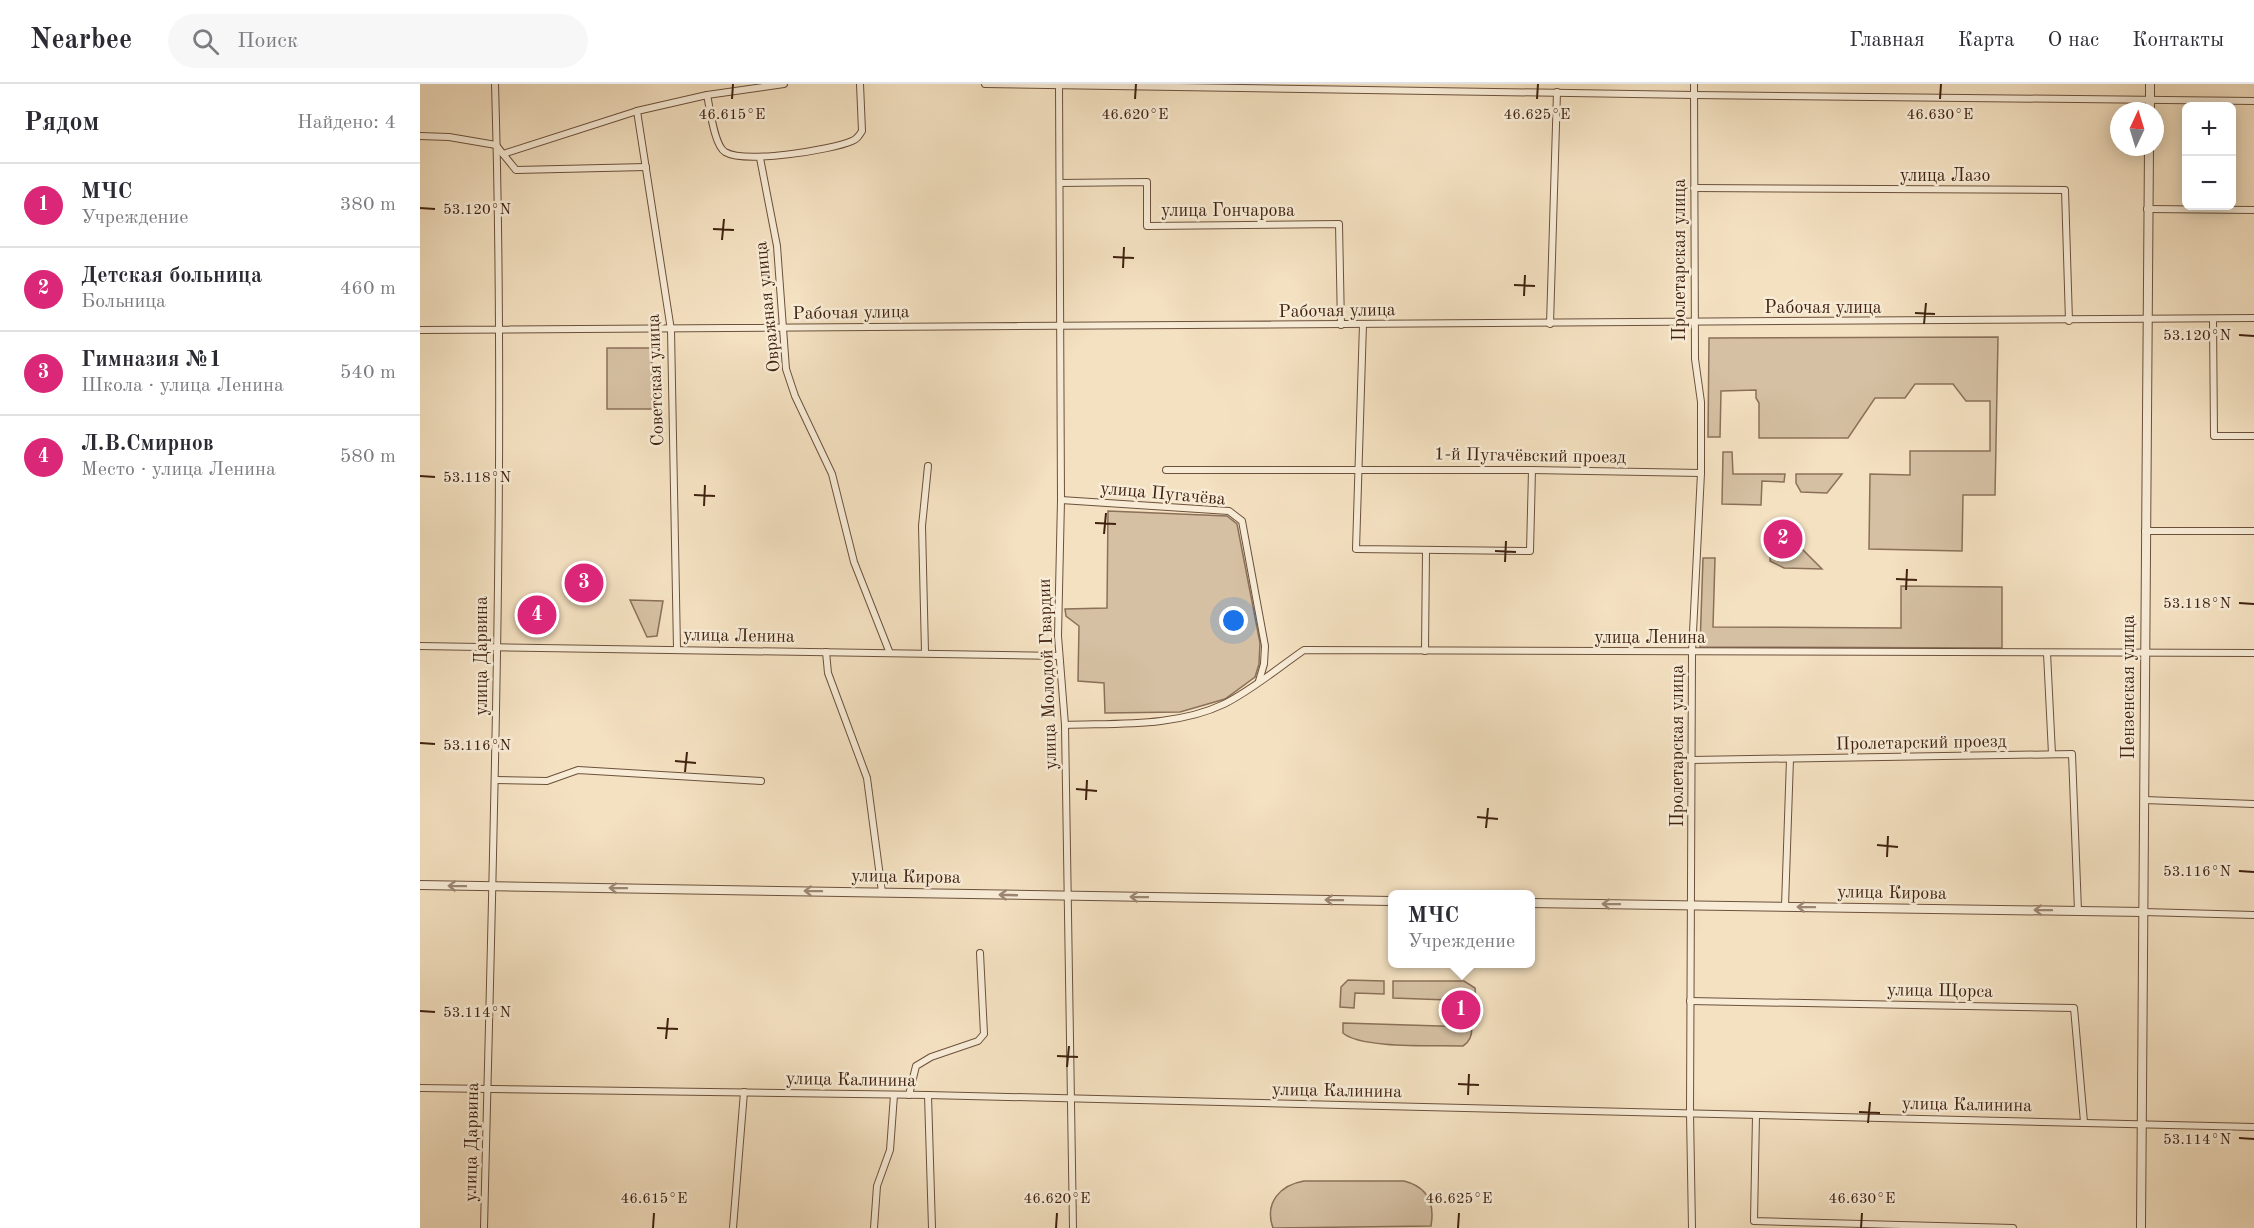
<!DOCTYPE html>
<html lang="ru">
<head>
<meta charset="utf-8">
<style>
  body { margin:0; font-family:"Old Standard TT",serif; background:#f7f7f7; color:#2b2b33 }
  .controls { position:absolute; right:18px; top:18px; display:grid; overflow:hidden; border-radius:9px; box-shadow:0 3px 15px #0003 }
  .controls button { width:54px; height:54px; display:grid; place-items:center; padding:0; border:0; border-bottom:2px solid #e1e1e2; background:#fff; color:#2b2b33; font:30px sans-serif }
  .compass { position:absolute; left:1690px; top:18px; width:54px; height:54px; border-radius:50%; background:#fff; box-shadow:0 3px 15px #0003; rotate:4deg }
  .you { position:absolute; left:814px; top:537px; width:21px; height:21px; margin:-15px; border:4px solid #fff; border-radius:50%; background:#1a73e8; box-shadow:0 0 0 9px #1a73e833 }
  .badge { display:grid; place-items:center; width:39px; height:39px; border-radius:50%; background:#db2777; color:#fff; font-size:20px; font-weight:700 }
  .pin { position:absolute; translate:-50% -50%; border:3px solid #fff; box-shadow:0 2px 6px #0006 }
  .popup { position:absolute; left:968px; top:806px; width:147px; height:78px; box-sizing:border-box; display:grid; place-content:center; border-radius:9px; background:#fff; filter:drop-shadow(0 2px 4px #0005); font-size:20px; white-space:nowrap; color:#7c7c81 }
  .popup b { font-size:22px; color:#2b2b33 }
  .popup::after { content:''; position:absolute; left:50%; top:100%; margin-left:-12px; border:12px solid transparent; border-top-color:#fff }
  .list { margin:0; padding:0; list-style:none }
  h2 { display:flex; justify-content:space-between; align-items:center; height:78px; margin:0; padding:0 24px; font-size:26px }
  h2 small { font-size:20px; font-weight:400; color:#7c7c81 }
  .list li { display:grid; grid-template-columns:39px 1fr auto; gap:18px; align-items:center; box-sizing:border-box; height:84px; padding:0 24px; border-top:2px solid #e1e1e2 }
  .list b { display:block; font-size:22px; white-space:nowrap }
  .list p { margin:0; font-size:20px; white-space:nowrap; color:#7c7c81 }
  .list em { font-size:20px; font-style:normal; color:#7c7c81 }
  .icon { flex:none; width:33px; height:33px; fill:none; stroke:currentColor; stroke-width:2; stroke-linecap:round; stroke-linejoin:round }
  .map { position:relative; flex:none; width:1834px; height:1144px; overflow:hidden }
  header { display:flex; align-items:center; gap:36px; box-sizing:border-box; height:84px; padding:0 30px; background:#fff; border-bottom:2px solid #e1e1e2 }
  header strong { font-size:28px }
  nav { display:flex; gap:33px; margin-inline-start:auto; font-size:21px }
  .search { width:420px; height:54px; background:#f7f7f7; display:flex; align-items:center; gap:15px; box-sizing:border-box; padding:0 21px; border-radius:33px; color:#7c7c81; font-size:22px }
  main { display:flex }
  aside { flex:1; background:#fff }
  .map>svg:first-child { display:block }
  .green { fill:#d5c0a3; stroke:#8a7059; stroke-width:1.5 }
  .lines { fill:none; stroke-linecap:round; stroke-linejoin:round }
  .minor-casing { stroke:#6c513c; stroke-width:8 }
  .tertiary-casing { stroke:#6c513c; stroke-width:10 }
  .minor { stroke:#f8ecd7; stroke-width:6 }
  .tertiary { stroke:#f8ecd7; stroke-width:8 }
  .oneway { stroke:#9c8673 }
  .ticks { fill:none; stroke:#3f210f; stroke-width:2 }
  .labels { text-anchor:middle; stroke-width:5; stroke-linejoin:round; paint-order:stroke }
  .street-label { font-size:18px; fill:#3f210f; stroke:#f8ecd7 }
  .ticks-label { font-size:15px; text-anchor:middle; fill:#3f210f; stroke:#f8ecd7; stroke-width:5; stroke-linejoin:round; paint-order:stroke }
</style>
</head>
<body>
<header>
<strong>Nearbee</strong>
<div class="search"><svg class="icon" aria-label="search" viewBox="0 0 24 24"><circle cx="10" cy="10" r="6"/><path d="M15 15l6 6"/></svg>Поиск</div>
<nav><a>Главная</a><a>Карта</a><a>О нас</a><a>Контакты</a></nav>
</header>
<main>
<aside>
<h2>Рядом<small>Найдено: 4</small></h2>
<ul class="list">
<li><span class="badge">1</span><div><b>МЧС</b><p>Учреждение</p></div><em>380 m</em></li>
<li><span class="badge">2</span><div><b>Детская больница</b><p>Больница</p></div><em>460 m</em></li>
<li><span class="badge">3</span><div><b>Гимназия №1</b><p>Школа · улица Ленина</p></div><em>540 m</em></li>
<li><span class="badge">4</span><div><b>Л.В.Смирнов</b><p>Место · улица Ленина</p></div><em>580 m</em></li>
</ul>
</aside>
<div class="map">
<svg width="1834" height="1144" viewBox="0 0 1834 1144">
  <rect width="100%" height="100%" fill="#f4e1c1"/>
  <filter id="stains"><feTurbulence type="fractalNoise" baseFrequency=".00333" numOctaves="4"/><feColorMatrix values="0 0 0 0 .2 0 0 0 0 .09 0 0 0 0 .02 0 0 0 .5 -.17"/></filter>
  <radialGradient id="worn" r=".72"><stop offset=".6" stop-color="#630" stop-opacity="0"/><stop offset="1" stop-color="#630" stop-opacity=".3"/></radialGradient>
  <!-- green -->
  <g class="green">
    <polygon points="1578,253 1575,411 1543,411 1542,467 1449,465 1450,390 1490,391 1490,367 1570,367 1570,317 1546,317 1533,300 1495,300 1485,314 1455,314 1428,354 1339,354 1339,319 1336,314 1336,306 1301,307 1300,353 1288,353 1289,254"/>
    <rect x="187" y="264" width="45" height="61"/>
    <polygon points="1303,368 1312,368 1313,390 1365,390 1364,398 1342,397 1341,421 1302,420"/>
    <polygon points="1376,390 1422,390 1407,409 1381,408 1376,399"/>
    <polygon points="688,427 807,432 817,440 840,559 839,580 835,593 805,615 760,628 685,629 684,599 658,597 659,542 646,532 645,525 687,524"/>
    <polygon points="1352,444 1363,446 1402,485 1364,484 1350,477"/>
    <polygon points="1283,474 1295,474 1293,543 1481,544 1481,502 1582,503 1582,564 1280,563"/>
    <polygon points="210,516 243,517 237,552 227,553"/>
    <polygon points="928,896 964,897 964,910 935,909 934,924 920,923 921,903"/>
    <polygon points="973,897 1044,897 1055,904 1056,917 973,914"/>
    <path d="M923 939 1052 943C1052 951 1050 958 1043 962 1016 961 941 965 923 949Z"/>
    <path d="M884 1097H984C1008 1103 1015 1119 1011 1142L853 1144C844 1119 860 1101 884 1097Z"/>
  </g>
  <g class="lines">
    <!-- minor casing -->
    <g class="minor-casing">
      <g id="minor">
        <polyline points="565,0 1274,11 1834,17"/>
        <polyline points="639,0 641,416 638,552 645,641 653,1144"/>
        <path d="M287 11C290 24 294 61 305 68 325 80 411 66 432 57 437 55 439 52 442 47L440 0"/>
        <polyline points="217,27 251,246 257,565"/>
        <polyline points="0,52 29,53 76,61 83,70 217,27 287,11 364,0"/>
        <polyline points="83,70 96,86 226,83"/>
        <polyline points="340,74 357,162 366,285 375,312 412,390 434,478 469,567"/>
        <polyline points="640,99 727,98 727,142 919,140 921,241"/>
        <polyline points="1274,104 1645,106 1649,237"/>
        <polyline points="1727,125 1834,126"/>
        <polyline points="1793,235 1794,352 1834,352"/>
        <polyline points="943,240 936,465 1110,467 1112,386"/>
        <polyline points="1130,240 1137,8"/>
        <polyline points="0,246 1834,234"/>
        <polyline points="746,386 1112,386 1281,389"/>
        <polyline points="641,416 809,427 822,437 845,562 844,580 839,597"/>
        <polyline points="1725,447 1834,447"/>
        <polyline points="0,562 638,572"/>
        <polyline points="1005,567 1006,467"/>
        <polyline points="406,568 408,589 447,694 462,808"/>
        <polyline points="505,568 502,442 508,382"/>
        <polyline points="1627,569 1632,670"/>
        <path d="M645 641C697 639 756 643 804 620 832 606 858 584 884 566L1834 569"/>
        <polyline points="1271,676 1652,670 1658,827"/>
        <polyline points="75,696 127,697 158,686 341,697"/>
        <polyline points="1724,716 1834,720"/>
        <polyline points="1365,822 1370,675"/>
        <polyline points="1723,828 1834,831"/>
        <polyline points="1270,917 1654,924 1664,1038"/>
        <polyline points="0,1004 508,1011 1834,1043"/>
        <polyline points="489,1011 496,982 511,973 558,957 564,950 560,869"/>
        <polyline points="508,1011 512,1144"/>
        <polyline points="1336,1031 1334,1137 1593,1144"/>
        <path d="M64 1144C73 763 86 381 75 0"/>
        <polyline points="313,1144 324,1008"/>
        <polyline points="454,1144 457,1102 470,1066 474,1011"/>
        <polyline points="1272,1144 1270,1029 1272,568 1281,389 1281,318 1275,275 1274,0"/>
      </g>
    </g>
    <!-- tertiary casing -->
    <g class="tertiary-casing">
      <g id="tertiary">
        <polyline points="1730,27 1730,0"/>
        <polyline points="0,801 972,817"/>
        <polyline points="1110,819 1723,828"/>
        <polyline points="1721,1144 1729,63"/>
      </g>
    </g>
    <!-- minor -->
    <use href="#minor" class="minor"/>
    <!-- tertiary -->
    <use href="#tertiary" class="tertiary"/>
  </g>
  <!-- one-way arrows -->
  <defs><path id="oneway-shaft" d="M-6 0H5M1.5-3L5.5 0L1.5 3" fill="none" stroke-width="1.6" stroke-linecap="round" stroke-linejoin="round" transform="scale(1.5)"/></defs>
  <g class="oneway">
    <use href="#oneway-shaft" transform="translate(37 802) rotate(-179)"/>
    <use href="#oneway-shaft" transform="translate(198 804) rotate(-179)"/>
    <use href="#oneway-shaft" transform="translate(393 807) rotate(-179)"/>
    <use href="#oneway-shaft" transform="translate(588 811) rotate(-178)"/>
    <use href="#oneway-shaft" transform="translate(719 813) rotate(-179)"/>
    <use href="#oneway-shaft" transform="translate(914 816) rotate(-179)"/>
    <use href="#oneway-shaft" transform="translate(1191 820) rotate(-179)"/>
    <use href="#oneway-shaft" transform="translate(1386 823) rotate(-179)"/>
    <use href="#oneway-shaft" transform="translate(1623 826) rotate(-179)"/>
  </g>
  <!-- ticks -->
  <path class="ticks" d="M312 15 313 0M715 15 716 0M1117 15 1118 0M1520 15 1521 0M0 124 15 125M293 145 314 146M302 156 304 135M693 173 714 174M703 184 704 163M1094 201 1115 202M1104 212 1105 191M1495 229 1515 230M1504 240 1506 219M1819 251 1834 252M0 392 15 393M274 411 295 412M284 422 285 401M675 439 696 440M684 450 686 429M1075 467 1096 468M1085 478 1086 457M1476 495 1497 496M1486 506 1487 485M1819 519 1834 520M0 659 15 660M255 677 276 679M265 688 267 668M656 705 677 707M666 716 667 696M1057 733 1078 735M1066 744 1068 724M1457 761 1478 763M1467 773 1468 752M1819 787 1834 788M0 927 15 928M237 944 258 945M246 955 248 934M637 972 658 973M647 983 649 962M1038 1000 1059 1001M1048 1011 1049 990M1439 1028 1460 1029M1448 1039 1450 1018M1819 1054 1834 1055M233 1144 234 1129M636 1144 637 1129M1038 1144 1039 1129M1441 1144 1442 1129"/>
  <g class="labels">
    <!-- street labels -->
    <g class="street-label">
      <text x="1525" y="97">улица Лазо</text>
      <text x="808" y="132">улица Гончарова</text>
      <text transform="translate(1259 176) rotate(-90)" y="6">Пролетарская улица</text>
      <text transform="translate(347 223) rotate(-96)" y="6">Овражная улица</text>
      <text x="1403" y="229">Рабочая улица</text>
      <text transform="translate(917 226) rotate(-1)" y="6">Рабочая улица</text>
      <text transform="translate(431 228) rotate(-1)" y="6">Рабочая улица</text>
      <text transform="translate(235 296) rotate(-92)" y="6">Советская улица</text>
      <text transform="translate(1110 371) rotate(1)" y="6">1-й Пугачёвский проезд</text>
      <text transform="translate(743 409) rotate(5)" y="6">улица Пугачёва</text>
      <text transform="translate(319 551) rotate(1)" y="6">улица Ленина</text>
      <text x="1230" y="559">улица Ленина</text>
      <text transform="translate(61 572) rotate(-90)" y="6">улица Дарвина</text>
      <text transform="translate(627 590) rotate(-92)" y="6">улица Молодой Гвардии</text>
      <text transform="translate(1708 603) rotate(-90)" y="6">Пензенская улица</text>
      <text transform="translate(1501 658) rotate(-1)" y="6">Пролетарский проезд</text>
      <text transform="translate(1257 662) rotate(-90)" y="6">Пролетарская улица</text>
      <text transform="translate(486 792) rotate(1)" y="6">улица Кирова</text>
      <text transform="translate(1472 808) rotate(1)" y="6">улица Кирова</text>
      <text transform="translate(1520 906) rotate(1)" y="6">улица Щорса</text>
      <text transform="translate(431 995) rotate(1)" y="6">улица Калинина</text>
      <text transform="translate(917 1006) rotate(1)" y="6">улица Калинина</text>
      <text transform="translate(1547 1020) rotate(1)" y="6">улица Калинина</text>
      <text transform="translate(51 1058) rotate(-89)" y="6">улица Дарвина</text>
    </g>
  </g>
  <g class="ticks-label">
    <text x="312" y="35">46.615°E</text>
    <text x="715" y="35">46.620°E</text>
    <text x="1117" y="35">46.625°E</text>
    <text x="1520" y="35">46.630°E</text>
    <text x="57" y="130">53.120°N</text>
    <text x="1777" y="256">53.120°N</text>
    <text x="57" y="398">53.118°N</text>
    <text x="1777" y="524">53.118°N</text>
    <text x="57" y="666">53.116°N</text>
    <text x="1777" y="792">53.116°N</text>
    <text x="57" y="933">53.114°N</text>
    <text x="1777" y="1060">53.114°N</text>
    <text x="234" y="1119">46.615°E</text>
    <text x="637" y="1119">46.620°E</text>
    <text x="1039" y="1119">46.625°E</text>
    <text x="1442" y="1119">46.630°E</text>
  </g>
  <rect width="100%" height="100%" filter="url(#stains)"/>
  <rect width="100%" height="100%" fill="url(#worn)"/>
</svg>
<div class="controls">
<button>+</button>
<button>−</button>
</div>
<svg class="compass" viewBox="-18 -18 36 36"><path d="M0-13l5 13h-10z" fill="#e53935"/><path d="M0 13l5-13h-10z" fill="#7c7c81"/></svg>
<div class="you"></div>
<div class="pin badge" style="left:1041px;top:926px">1</div>
<div class="popup"><b>МЧС</b>Учреждение</div>
<div class="pin badge" style="left:1363px;top:455px">2</div>
<div class="pin badge" style="left:164px;top:499px">3</div>
<div class="pin badge" style="left:117px;top:531px">4</div>
</div>
</main>
</body>
</html>
